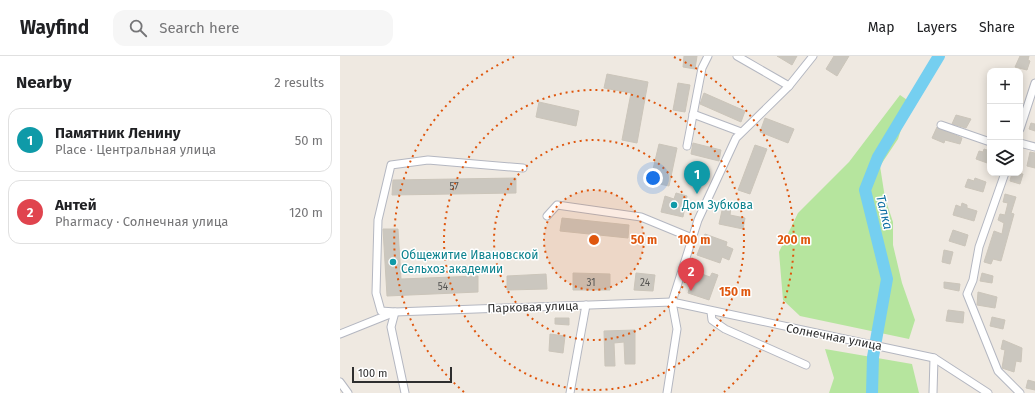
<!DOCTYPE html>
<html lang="en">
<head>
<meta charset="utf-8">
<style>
  body { margin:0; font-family:"Fira Sans",sans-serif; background:#f6f6f6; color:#202124 }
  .controls { position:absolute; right:12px; top:12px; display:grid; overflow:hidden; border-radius:8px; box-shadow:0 2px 10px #0003 }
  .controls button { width:36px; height:36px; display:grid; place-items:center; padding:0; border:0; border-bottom:1px solid #e0e0e0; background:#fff; color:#202124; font:20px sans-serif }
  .scale { position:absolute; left:12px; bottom:10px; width:100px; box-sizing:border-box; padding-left:4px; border:2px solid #2e2e2e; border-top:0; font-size:11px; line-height:14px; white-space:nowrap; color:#2e2e2e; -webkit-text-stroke:3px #fff; paint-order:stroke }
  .you { position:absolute; left:313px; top:122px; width:14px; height:14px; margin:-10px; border:3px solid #fff; border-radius:50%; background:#1a73e8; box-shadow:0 0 0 6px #1a73e833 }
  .badge { display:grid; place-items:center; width:26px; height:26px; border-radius:50%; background:#0b8043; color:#fff; font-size:13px; font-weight:700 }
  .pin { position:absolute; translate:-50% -33px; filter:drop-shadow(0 1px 2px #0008) }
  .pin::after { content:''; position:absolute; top:21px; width:14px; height:12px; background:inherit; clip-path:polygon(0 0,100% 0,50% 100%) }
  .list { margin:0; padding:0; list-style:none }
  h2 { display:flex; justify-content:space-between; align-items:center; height:52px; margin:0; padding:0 16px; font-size:17px }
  h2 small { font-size:13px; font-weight:400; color:#757577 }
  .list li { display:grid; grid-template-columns:26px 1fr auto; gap:12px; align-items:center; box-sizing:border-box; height:64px; margin:0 8px 8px; padding:0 8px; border:1px solid #e0e0e0; border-radius:12px }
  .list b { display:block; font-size:15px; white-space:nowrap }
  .list p { margin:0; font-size:13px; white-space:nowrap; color:#757577 }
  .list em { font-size:13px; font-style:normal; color:#757577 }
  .icon { flex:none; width:22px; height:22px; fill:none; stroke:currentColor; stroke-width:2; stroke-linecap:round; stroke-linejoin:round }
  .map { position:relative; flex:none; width:695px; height:337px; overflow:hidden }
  header { display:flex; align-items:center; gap:24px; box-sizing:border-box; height:56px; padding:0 20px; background:#fff; border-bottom:1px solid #e0e0e0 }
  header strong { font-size:19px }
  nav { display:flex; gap:22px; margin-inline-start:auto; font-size:14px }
  .search { width:280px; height:36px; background:#f6f6f6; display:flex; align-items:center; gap:10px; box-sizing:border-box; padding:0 14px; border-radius:12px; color:#757577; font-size:15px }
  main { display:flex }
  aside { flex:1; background:#fff }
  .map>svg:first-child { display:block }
  .green { fill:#b6e59e }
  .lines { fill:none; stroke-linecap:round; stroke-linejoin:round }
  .river { stroke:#75cff0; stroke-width:12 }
  .building { fill:#cbc7bf; stroke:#cbc5ba }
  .minor-casing { stroke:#b4b7c1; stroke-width:9 }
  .minor { stroke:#fff; stroke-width:7 }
  .ring { fill:none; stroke:#df570e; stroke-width:2; stroke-dasharray:2 4 }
  .culture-dot { fill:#0f9aa8; stroke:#fff; stroke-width:1.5 }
  .labels { text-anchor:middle; stroke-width:3; stroke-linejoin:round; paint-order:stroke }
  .number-label { font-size:10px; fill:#555452 }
  .culture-label { font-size:12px; fill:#0d838f; stroke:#fff; text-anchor:start }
  .street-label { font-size:12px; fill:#2e2e2e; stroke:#fff }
  .water-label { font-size:13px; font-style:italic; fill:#0d6fa3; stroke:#fff }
  .centre { fill:#df570e; stroke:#fff; stroke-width:2 }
  .ring-label { font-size:12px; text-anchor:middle; font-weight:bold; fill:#df570e; stroke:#fff; stroke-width:3; stroke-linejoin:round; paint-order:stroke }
</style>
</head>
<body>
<header>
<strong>Wayfind</strong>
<div class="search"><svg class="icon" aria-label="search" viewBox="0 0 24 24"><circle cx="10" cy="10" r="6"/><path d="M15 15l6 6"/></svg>Search here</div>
<nav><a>Map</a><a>Layers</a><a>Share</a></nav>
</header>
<main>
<aside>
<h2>Nearby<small>2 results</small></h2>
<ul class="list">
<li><span class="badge" style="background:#0f9aa8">1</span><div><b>Памятник Ленину</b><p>Place · Центральная улица</p></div><em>50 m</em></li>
<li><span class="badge" style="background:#e0444e">2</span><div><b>Антей</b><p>Pharmacy · Солнечная улица</p></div><em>120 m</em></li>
</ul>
</aside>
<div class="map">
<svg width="695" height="337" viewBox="0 0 695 337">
  <rect width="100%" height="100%" fill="#efe9e1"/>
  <!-- green -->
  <g class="green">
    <polygon points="560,39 570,46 558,83 540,110 545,142 553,166 553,189 562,227 575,264 569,283 460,260 443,244 439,196 458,157 509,106"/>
    <polygon points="485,293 572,308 579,337 489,337 494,322"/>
  </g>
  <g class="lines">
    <!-- river -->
    <polyline class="river" points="532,337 533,301 547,223 525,134 538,101 599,0"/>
  </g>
  <!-- building -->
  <g class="building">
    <polygon points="344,0 357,0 355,13 343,11"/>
    <polygon points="437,0 457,0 452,9"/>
    <polygon points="494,0 509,0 497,20 486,13"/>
    <polygon points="680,0 689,0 688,4 690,5 687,14 675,11"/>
    <polygon points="267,18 308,26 297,87 282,84 291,37 264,32"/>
    <polygon points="338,27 350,29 345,56 333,54"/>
    <polygon points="364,37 405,55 401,66 360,48"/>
    <polygon points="199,46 239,55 236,70 196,61"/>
    <polygon points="616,59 631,63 626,72 612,68"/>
    <polygon points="425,62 454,73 448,87 420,76"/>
    <polygon points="691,67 695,68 695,75 689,73"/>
    <polygon points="597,71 622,82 620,88 605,84 604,87 592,82"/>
    <polygon points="353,87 381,94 379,105 351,98"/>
    <polygon points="319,88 337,92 329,130 310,126"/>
    <polygon points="415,89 427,93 410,138 398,134"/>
    <polygon points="644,93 650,95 650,108 636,103 639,95 643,96"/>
    <polygon points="690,96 695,97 695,112 687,110"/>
    <polygon points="672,117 683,118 680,128 670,125"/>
    <polygon points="176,122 176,137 52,139 53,124"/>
    <polygon points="635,122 646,126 643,136 625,131 628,123 634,125"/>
    <polygon points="336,137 347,140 343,161 321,156 325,140 334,143"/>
    <polygon points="665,138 676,141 671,157 674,158 661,205 653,203 651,208 644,206 654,175 662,178 664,167 658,164 660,158 665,159 668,147 663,146"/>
    <polygon points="622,147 627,149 627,152 637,155 634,165 613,159 616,149 621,151"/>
    <polygon points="383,150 391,151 390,159 405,162 403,173 379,168"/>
    <polygon points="222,162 289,169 288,182 220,175"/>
    <polygon points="43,173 58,173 61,223 138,220 138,236 47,240"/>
    <polygon points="613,174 628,179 625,190 609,185"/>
    <polygon points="365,178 387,186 386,190 393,193 389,204 382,201 380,207 357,199"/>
    <polygon points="604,194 613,196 610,208 602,206"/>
    <polygon points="233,217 270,218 270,234 233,234"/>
    <polygon points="296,217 315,219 313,235 294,234"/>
    <polygon points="359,217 370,221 372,217 378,219 369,244 348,237 353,221 357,223"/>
    <polygon points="642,217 653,220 652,227 640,225"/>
    <polygon points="206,218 207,233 167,234 167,220"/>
    <polygon points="604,226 620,228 619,235 604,232"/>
    <polygon points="638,236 657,241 655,252 637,249"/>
    <polygon points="608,254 624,256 623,267 606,265"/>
    <polygon points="652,261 665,264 663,273 650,270"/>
    <polygon points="215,262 229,262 229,269 215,268"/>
    <polygon points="295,274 295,308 285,308 284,286 274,287 275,310 265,310 264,275"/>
    <polygon points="210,278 225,280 223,297 209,295"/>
    <polygon points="663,284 682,292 681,306 676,305 674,316 662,312 665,294 661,293"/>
    <polygon points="688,324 695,326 695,334 686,332"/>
  </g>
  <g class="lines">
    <!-- minor casing -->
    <g class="minor-casing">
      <g id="minor">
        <polyline points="397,0 449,30"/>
        <polyline points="353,58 401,76"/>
        <polyline points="601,69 650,86"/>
        <polyline points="680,73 695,27"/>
        <polyline points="680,87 695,91"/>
        <polyline points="347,90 362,12 368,0"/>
        <polyline points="665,117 639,191 633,224 627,238 658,315 680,337"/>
        <polyline points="207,160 217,149 301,161 352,182"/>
        <polyline points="371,256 372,264 385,273 466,309"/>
        <polyline points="0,278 55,256 332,246 594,302 648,337"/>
        <polyline points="0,326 8,337"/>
        <polyline points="65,337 51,271 55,256 41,255 36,237 38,164 51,109 88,104 183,112"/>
        <polyline points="230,337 246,249"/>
        <polyline points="327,337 337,273 332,246 358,164 396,82 449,30 473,0"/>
        <polyline points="593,337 594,302"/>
      </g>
    </g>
    <!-- minor -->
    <use href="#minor" class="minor"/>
  </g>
  <!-- distance rings -->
  <circle cx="254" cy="184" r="50" fill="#df570e" fill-opacity=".12"/>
  <g class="ring">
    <circle cx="254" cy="184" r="50"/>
    <circle cx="254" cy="184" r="100"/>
    <circle cx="254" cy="184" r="150"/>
    <path d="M124 336A200 200 0 0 1 174 1M334 1A200 200 0 0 1 384 336"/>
  </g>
  <!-- markers -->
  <g class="culture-dot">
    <circle cx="334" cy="149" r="4"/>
    <circle cx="53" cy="206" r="4"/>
  </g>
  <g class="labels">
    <!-- number labels -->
    <g class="number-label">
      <text x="114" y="134">57</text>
      <text x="251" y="230">31</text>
      <text x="305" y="230">24</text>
      <text x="103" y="234">54</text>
    </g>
    <!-- culture labels -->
    <g class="culture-label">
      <text x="342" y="153">Дом Зубкова</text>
      <text x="61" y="203">Общежитие Ивановской<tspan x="61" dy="14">Сельхоз академии</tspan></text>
    </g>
    <!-- street labels -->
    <g class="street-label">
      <text transform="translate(193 251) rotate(-2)" y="4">Парковая улица</text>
      <text transform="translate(494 281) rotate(11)" y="4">Солнечная улица</text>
    </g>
    <!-- water labels -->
    <g class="water-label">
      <text transform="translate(545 156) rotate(76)" y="5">Талка</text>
    </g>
  </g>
  <circle cx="254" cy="184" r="6" class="centre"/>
  <g class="ring-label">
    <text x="304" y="188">50 m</text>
    <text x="354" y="188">100 m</text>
    <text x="454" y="188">200 m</text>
    <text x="395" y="240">150 m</text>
  </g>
</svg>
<div class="controls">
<button>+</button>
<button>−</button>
<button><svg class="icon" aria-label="layers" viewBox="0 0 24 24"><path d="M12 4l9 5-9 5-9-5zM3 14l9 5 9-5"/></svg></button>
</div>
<div class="scale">100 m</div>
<div class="you"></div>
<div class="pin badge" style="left:357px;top:138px;background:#0f9aa8">1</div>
<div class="pin badge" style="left:351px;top:235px;background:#e0444e">2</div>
</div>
</main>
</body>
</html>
